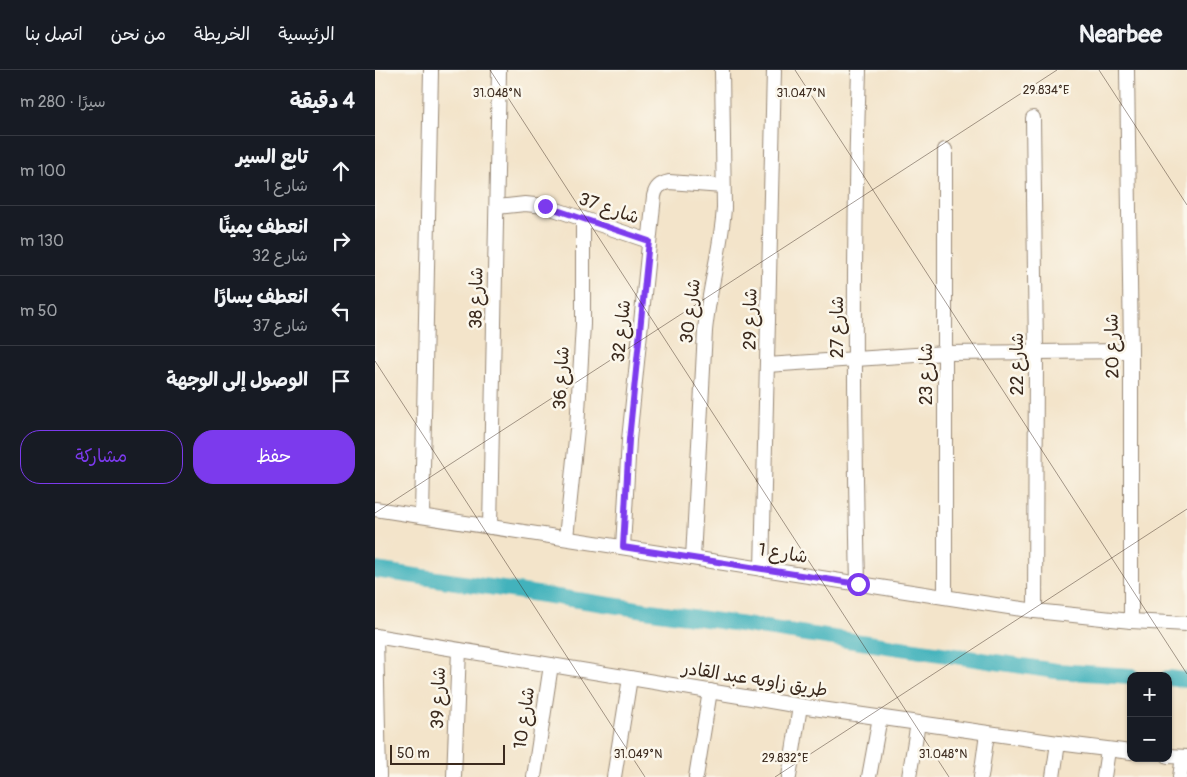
<!DOCTYPE html>
<html lang="ar">
<head>
<meta charset="utf-8">
<style>
  body { margin:0; font-family:Pangolin,"Playpen Sans Arabic",sans-serif; background:#20242c; color:#f1f3f6; direction:rtl }
  .controls { position:absolute; right:15px; bottom:15px; display:grid; overflow:hidden; border-radius:10px; box-shadow:0 1px 4px #0004 }
  .controls button { width:45px; height:45px; display:grid; place-items:center; padding:0; border:0; border-bottom:1px solid #363941; background:#171b24; color:#f1f3f6; font:25px sans-serif }
  .scale { position:absolute; left:15px; bottom:12px; width:115px; box-sizing:border-box; padding-left:5px; border:2px solid #3b2a1e; border-top:0; font-size:14px; line-height:18px; white-space:nowrap; color:#3b2a1e; -webkit-text-stroke:4px #fbf7ec; paint-order:stroke }
  .stop { position:absolute; width:15px; height:15px; margin:-11px; border:4px solid #7c3aed; border-radius:50%; background:#fff }
  .stop.end { background:#7c3aed; border-color:#fff; box-shadow:0 1px 5px #0008 }
  .list { margin:0; padding:0; list-style:none }
  h2 { display:flex; justify-content:space-between; align-items:center; height:65px; margin:0; padding:0 20px; font-size:21px }
  h2 small { font-size:16px; font-weight:400; color:#9ea1a6 }
  .list li { display:grid; grid-template-columns:32px 1fr auto; gap:15px; align-items:center; box-sizing:border-box; height:70px; padding:0 20px; border-top:1px solid #363941 }
  .list b { display:block; font-size:19px; white-space:nowrap }
  .list p { margin:0; font-size:16px; white-space:nowrap; color:#9ea1a6 }
  .list em { font-size:16px; font-style:normal; color:#9ea1a6 }
  .actions { display:flex; gap:10px; padding:15px 20px }
  .actions a { flex:1; padding:11px 0; border:1px solid #7c3aed; border-radius:20px; text-align:center; font-size:18px; color:#7c3aed }
  .actions .main { background:#7c3aed; color:#fff }
  .icon { flex:none; width:28px; height:28px; fill:none; stroke:currentColor; stroke-width:2; stroke-linecap:round; stroke-linejoin:round }
  .map { position:relative; flex:none; width:812px; height:707px; overflow:hidden; direction:ltr }
  header { display:flex; align-items:center; gap:30px; box-sizing:border-box; height:70px; padding:0 25px; background:#171b24; border-bottom:1px solid #363941 }
  header strong { font-size:24px }
  nav { display:flex; gap:28px; margin-inline-start:auto; font-size:18px }
  main { display:flex }
  aside { flex:1; background:#171b24 }
  .map>svg:first-child { display:block }
  .lines { fill:none; stroke-linecap:round; stroke-linejoin:round }
  .canal { stroke:#42b2bc; stroke-width:16 }
  .street-casing { stroke:#978774; stroke-width:16 }
  .street { stroke:#fff; stroke-width:14 }
  .route { stroke:#7c3aed; stroke-width:6 }
  .ticks { fill:none; stroke:#3b2a1e; stroke-width:1; stroke-opacity:0.45 }
  .labels { text-anchor:middle; stroke-width:5; stroke-linejoin:round; paint-order:stroke }
  .street-label { font-size:18px; fill:#3b2a1e; stroke:#fbf7ec }
  .ticks-label { font-size:12px; text-anchor:middle; fill:#3b2a1e; stroke:#fbf7ec; stroke-width:5; stroke-linejoin:round; paint-order:stroke }
</style>
</head>
<body>
<header>
<strong>Nearbee</strong>
<nav><a>الرئيسية</a><a>الخريطة</a><a>من نحن</a><a>اتصل بنا</a></nav>
</header>
<main>
<div class="map">
<svg width="812" height="707" viewBox="0 0 812 707">
  <rect width="100%" height="100%" fill="#fbf7ec"/>
  <filter id="ink" filterUnits="userSpaceOnUse"><feTurbulence type="fractalNoise" baseFrequency=".02" numOctaves="2"/><feDisplacementMap in="SourceGraphic" scale="10" xChannelSelector="R" yChannelSelector="G"/><feConvolveMatrix kernelMatrix="1 2 1 2 8 2 1 2 1" color-interpolation-filters="sRGB"/></filter>
  <filter id="wash" filterUnits="userSpaceOnUse"><feTurbulence type="fractalNoise" baseFrequency=".0096" numOctaves="4" result="noise"/><feDisplacementMap in="SourceGraphic" scale="20" xChannelSelector="R" yChannelSelector="G"/><feGaussianBlur stdDeviation="1.12" result="paint"/><feColorMatrix in="noise" values="0 0 0 0 0 0 0 0 0 0 0 0 0 0 0 0 0 1.4 0 .05"/><feComposite in="paint" operator="in"/></filter>
  <g filter="url(#wash)">
    <rect width="100%" height="100%" fill="#f3e4ca"/>
    <g class="lines">
      <!-- canal -->
      <g class="canal">
        <polyline points="0,500 681,601 756,606"/>
        <polyline points="793,608 812,610"/>
      </g>
    </g>
  </g>
  <g filter="url(#ink)">
    <g class="lines">
      <!-- street casing -->
      <g class="street-casing">
        <g id="street">
          <polyline points="752,0 756,281 756,551"/>
          <polyline points="658,48 661,282 660,541"/>
          <polyline points="122,137 150,134 170,136 274,171"/>
          <polyline points="392,295 570,283 756,281"/>
          <polyline points="0,439 660,541 756,551 812,554"/>
          <polyline points="47,446 56,0"/>
          <polyline points="115,457 124,0"/>
          <polyline points="191,468 202,359 208,254 208,149"/>
          <path d="M248 477 254 370 279 126C281 117 285 114 294 112L348 116"/>
          <path d="M318 488 330 261C334 219 346 180 349 138L347 0"/>
          <polyline points="387,499 399,0"/>
          <path d="M483 514C479 342 478 171 484 0"/>
          <polyline points="570,527 570,80"/>
          <polyline points="0,566 425,636 683,673 756,682"/>
          <polyline points="1,566 4,707"/>
          <polyline points="793,686 812,687"/>
          <polyline points="79,707 84,580"/>
          <polyline points="159,707 176,595"/>
          <polyline points="239,707 255,608"/>
          <polyline points="321,707 335,621"/>
          <polyline points="414,707 425,636"/>
          <polyline points="494,707 505,647"/>
          <polyline points="534,707 543,653"/>
          <polyline points="606,707 612,663"/>
          <polyline points="678,707 683,673"/>
          <polyline points="729,707 733,680"/>
          <polyline points="805,707 808,687"/>
        </g>
      </g>
      <!-- street -->
      <use href="#street" class="street"/>
    </g>
  </g>
  <g class="lines" filter="url(#ink)">
    <!-- route -->
    <polyline class="route" points="170,136 274,171 254,370 248,477 483,514"/>
  </g>
  <!-- ticks -->
  <path class="ticks" d="M115 0 574 707M420 0 812 604M724 0 812 135M0 291 270 707M0 443 682 0M400 707 812 439"/>
  <g class="labels">
    <!-- street labels -->
    <g class="street-label">
      <text transform="translate(234 138) rotate(19)" y="6">شارع 37</text>
      <text transform="translate(101 228) rotate(-89)" y="6">شارع 38</text>
      <text transform="translate(315 241) rotate(-83)" y="6">شارع 30</text>
      <text transform="translate(375 249) rotate(-89)" y="6">شارع 29</text>
      <text transform="translate(462 257) rotate(-90)" y="6">شارع 27</text>
      <text transform="translate(246 261) rotate(-84)" y="6">شارع 32</text>
      <text transform="translate(737 276) rotate(-91)" y="6">شارع 20</text>
      <text transform="translate(642 294) rotate(-90)" y="6">شارع 22</text>
      <text transform="translate(551 304) rotate(-90)" y="6">شارع 23</text>
      <text transform="translate(186 308) rotate(-87)" y="6">شارع 36</text>
      <text transform="translate(408 483) rotate(9)" y="6">شارع 1</text>
      <text transform="translate(380 609) rotate(9)" y="6">طريق زاويه عبد القادر</text>
      <text transform="translate(63 628) rotate(-88)" y="6">شارع 39</text>
      <text transform="translate(149 648) rotate(-82)" y="6">شارع 10</text>
    </g>
  </g>
  <g class="ticks-label">
    <text x="671" y="24">29.834°E</text>
    <text x="122" y="27">31.048°N</text>
    <text x="426" y="27">31.047°N</text>
    <text x="263" y="688">31.049°N</text>
    <text x="568" y="688">31.048°N</text>
    <text x="410" y="692">29.832°E</text>
  </g>
</svg>
<div class="controls">
<button>+</button>
<button>−</button>
</div>
<div class="scale">50 m</div>
<div class="stop" style="left:483px;top:514px"></div>
<div class="stop end" style="left:170px;top:136px"></div>
</div>
<aside>
<h2>4 دقيقة<small>سيرًا · 280 m</small></h2>
<ul class="list">
<li><svg class="icon" aria-label="ahead" viewBox="0 0 24 24"><path d="M12 20V5M6 11l6-6 6 6"/></svg><div><b>تابع السير</b><p>شارع 1</p></div><em>100 m</em></li>
<li><svg class="icon" aria-label="right" viewBox="0 0 24 24"><path d="M7 20v-9h11M14 6l5 5-5 5"/></svg><div><b>انعطف يمينًا</b><p>شارع 32</p></div><em>130 m</em></li>
<li><svg class="icon" aria-label="left" viewBox="0 0 24 24"><path d="M17 20v-9H6M10 6l-5 5 5 5"/></svg><div><b>انعطف يسارًا</b><p>شارع 37</p></div><em>50 m</em></li>
<li><svg class="icon" aria-label="arrive" viewBox="0 0 24 24"><path d="M6 21V4h12l-3 4 3 4H6"/></svg><div><b>الوصول إلى الوجهة</b></div></li>
</ul>
<div class="actions"><a class="main">حفظ</a><a>مشاركة</a></div>
</aside>
</main>
</body>
</html>
